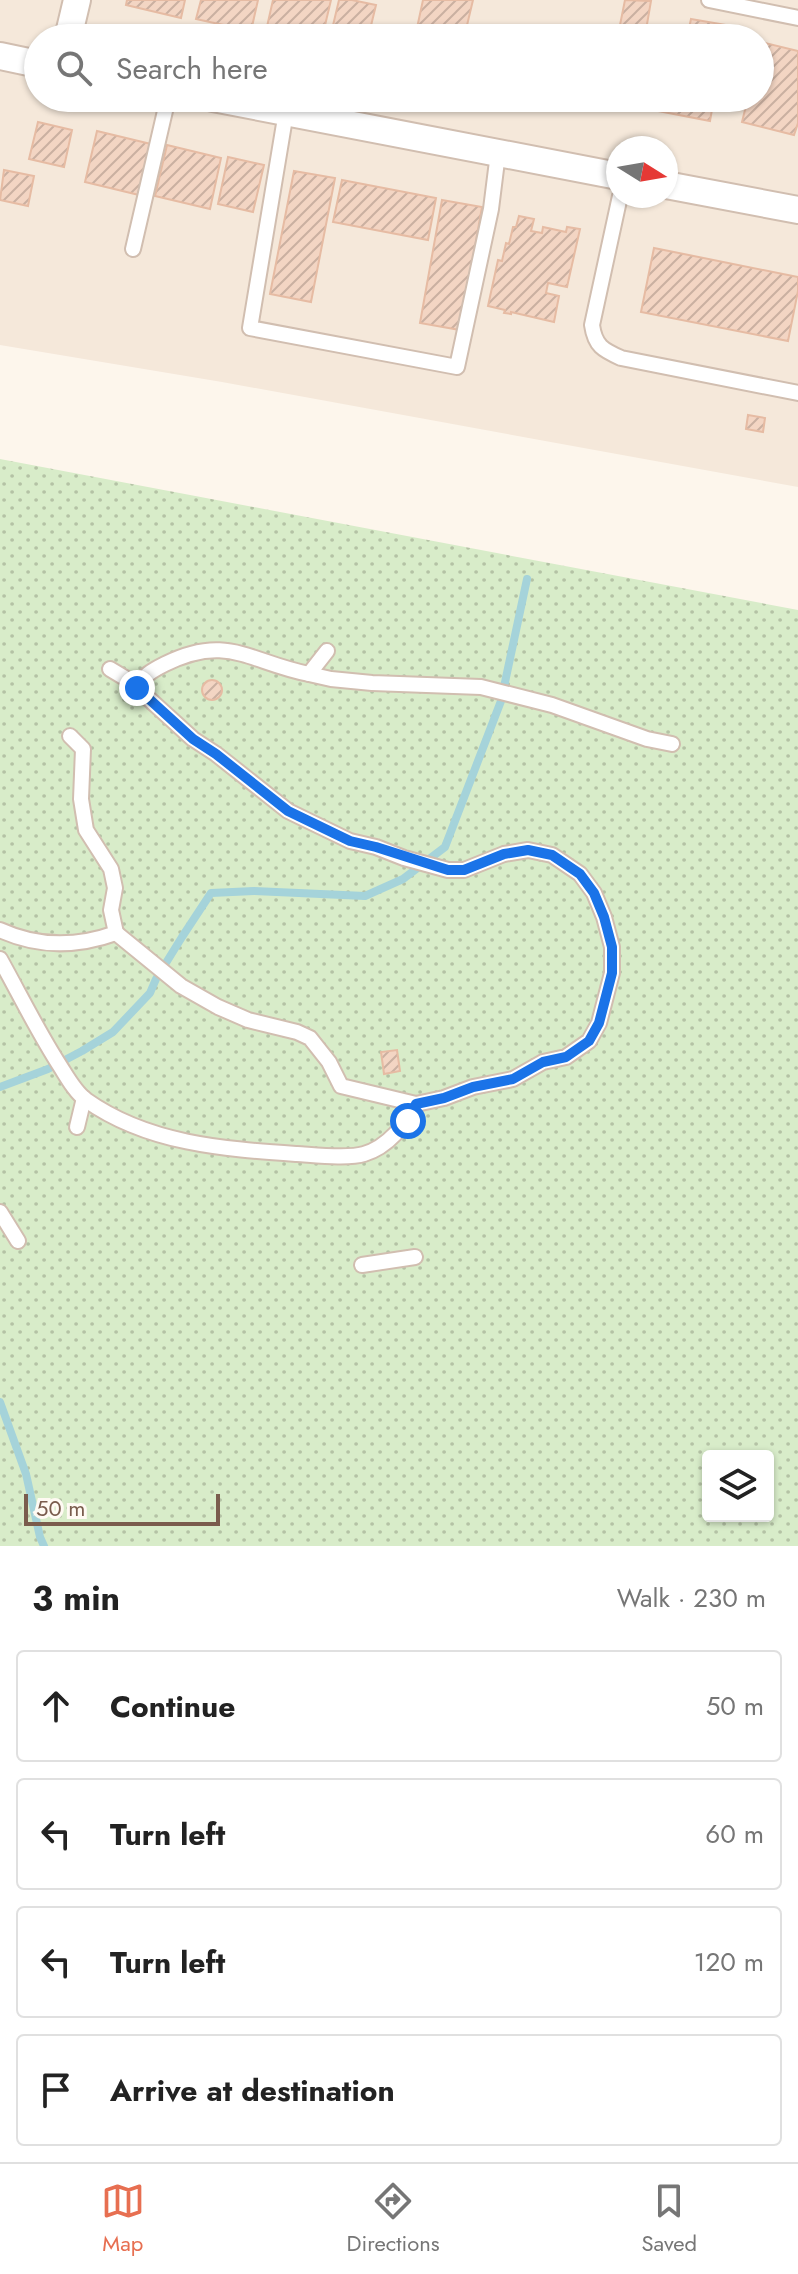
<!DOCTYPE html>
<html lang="en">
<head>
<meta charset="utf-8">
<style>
  body { margin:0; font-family:Jost,sans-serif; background:#f6f6f6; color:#222 }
  .controls { position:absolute; right:24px; bottom:24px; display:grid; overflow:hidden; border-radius:8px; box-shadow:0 2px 6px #0004 }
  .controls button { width:72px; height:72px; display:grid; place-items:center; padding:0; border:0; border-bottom:2px solid #e0e0e0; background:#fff; color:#222; font:40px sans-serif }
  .compass { position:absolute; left:606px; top:136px; width:72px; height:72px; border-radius:50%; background:#fff; box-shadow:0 2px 6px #0004; rotate:101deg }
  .scale { position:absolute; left:24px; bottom:20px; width:196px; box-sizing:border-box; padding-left:8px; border:4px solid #7a5c4d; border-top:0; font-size:22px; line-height:28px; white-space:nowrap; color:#7a5c4d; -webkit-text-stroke:6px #fffaf3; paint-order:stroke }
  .stop { position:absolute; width:24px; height:24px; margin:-18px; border:6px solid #1a73e8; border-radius:50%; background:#fff }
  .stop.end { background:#1a73e8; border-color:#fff; box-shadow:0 2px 8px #0008 }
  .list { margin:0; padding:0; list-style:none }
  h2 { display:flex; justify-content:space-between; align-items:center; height:104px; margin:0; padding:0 32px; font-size:34px }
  h2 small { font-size:26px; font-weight:400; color:#767676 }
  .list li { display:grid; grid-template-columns:52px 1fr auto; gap:24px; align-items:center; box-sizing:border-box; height:112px; margin:0 16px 16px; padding:0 16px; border:2px solid #e0e0e0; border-radius:8px }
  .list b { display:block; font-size:30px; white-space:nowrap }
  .list em { font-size:26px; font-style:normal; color:#767676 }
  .icon { flex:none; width:44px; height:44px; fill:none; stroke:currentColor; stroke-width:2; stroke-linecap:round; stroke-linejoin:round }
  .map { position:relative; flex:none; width:798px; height:1546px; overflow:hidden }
  .search { position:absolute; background:#fff; box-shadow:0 2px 6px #0004; left:24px; right:24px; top:24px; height:88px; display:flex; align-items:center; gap:20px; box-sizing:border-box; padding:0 28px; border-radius:44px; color:#767676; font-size:30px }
  .sheet { height:616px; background:#fff }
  nav { display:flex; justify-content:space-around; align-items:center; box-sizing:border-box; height:112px; border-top:2px solid #e0e0e0; background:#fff; font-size:22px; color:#767676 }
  nav a { display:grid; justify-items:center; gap:4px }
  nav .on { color:#e76f51 }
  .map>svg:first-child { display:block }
  .residential { fill:#f5e8da; fill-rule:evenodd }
  .grass { fill:url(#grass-dots); fill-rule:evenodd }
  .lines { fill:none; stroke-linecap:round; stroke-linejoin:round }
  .stream { stroke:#a5d3da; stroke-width:8 }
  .building { fill:url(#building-hatch); stroke:#e6bba3; stroke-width:2 }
  .lane-casing { stroke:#d1beb0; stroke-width:18 }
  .street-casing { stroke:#d1beb0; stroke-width:30 }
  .lane { stroke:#fff; stroke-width:14 }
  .street { stroke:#fff; stroke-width:26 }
  .route { stroke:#1a73e8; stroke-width:10 }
</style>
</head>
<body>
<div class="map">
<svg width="798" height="1546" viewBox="0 0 798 1546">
  <defs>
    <pattern id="grass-dots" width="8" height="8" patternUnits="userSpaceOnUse" patternTransform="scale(2)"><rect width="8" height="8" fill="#d8ecc9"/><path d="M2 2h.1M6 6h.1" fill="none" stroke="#b4c2a5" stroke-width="1.8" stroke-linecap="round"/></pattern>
    <pattern id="building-hatch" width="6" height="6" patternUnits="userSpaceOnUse" patternTransform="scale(2)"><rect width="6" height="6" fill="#f3d5c3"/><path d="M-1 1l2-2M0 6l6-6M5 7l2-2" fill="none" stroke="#cab0a1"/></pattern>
  </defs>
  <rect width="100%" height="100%" fill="#fdf6ec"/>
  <!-- residential -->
  <path class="residential" d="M0 0H798V487L222 382 0 345ZM38 38H760V98H38ZM618 148H666V196H618Z"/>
  <!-- grass -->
  <path class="grass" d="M0 459 798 610V1546H0ZM708 1456H768V1516H708Z"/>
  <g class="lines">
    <!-- stream -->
    <g class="stream">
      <polyline points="0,1087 48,1069 82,1051 113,1032 150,993 156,979 182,937 211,893 254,891 365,896 403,879 445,847 501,701 527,579"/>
      <polyline points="0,1402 26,1474 40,1537 44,1546"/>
    </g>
  </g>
  <!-- building -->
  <g class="building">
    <polygon points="127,0 185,0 181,18 126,5"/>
    <polygon points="201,0 258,0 251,31 196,19"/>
    <polygon points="273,0 331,0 322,38 293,38 266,31"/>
    <polygon points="339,0 352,0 376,5 368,38 330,38"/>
    <polygon points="423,0 473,0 464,38 421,38 423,29 417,28"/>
    <polygon points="625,0 651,1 646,30 620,25"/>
    <polygon points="691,19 732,26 730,38 687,38"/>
    <polygon points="761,42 798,51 798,123 794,135 742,122 748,98 760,98"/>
    <polygon points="591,98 714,98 710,121"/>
    <polygon points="38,122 72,130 64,167 29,159"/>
    <polygon points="97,131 151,144 139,195 85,182"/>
    <polygon points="167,145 221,158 210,209 155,196"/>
    <polygon points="228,157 264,165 253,212 218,204"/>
    <polygon points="4,170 34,176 28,206 0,200"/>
    <polygon points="294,171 335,178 311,302 270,294"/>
    <polygon points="342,180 436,198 428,240 333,222"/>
    <polygon points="442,200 482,207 460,330 420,323"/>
    <polygon points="519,216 534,219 531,231 542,233 543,227 566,232 567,227 580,229 567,287 548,283 546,293 559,296 554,322 511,312 511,314 504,313 505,310 488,306 498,260 502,261 506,243 509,244 513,227 516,227"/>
    <polygon points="654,248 798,277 798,291 788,341 641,312"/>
    <polygon points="748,415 765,418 763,432 746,429"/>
    <circle cx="212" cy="690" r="10"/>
    <polygon points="397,1050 400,1071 384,1074 381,1052"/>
  </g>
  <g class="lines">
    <!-- lane casing -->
    <g class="lane-casing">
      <g id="lane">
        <polyline points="709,0 798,18"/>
        <polyline points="286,112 250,328 457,367 491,209 498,153"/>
        <path d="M620 196 592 325C595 346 603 350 621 358L798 393"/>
        <polyline points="133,249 168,98"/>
        <polyline points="110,669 125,678 137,688"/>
        <polyline points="309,674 331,679 372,683 481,687 552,705 647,739 672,744"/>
        <path d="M0 930C39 948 77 947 116 933L111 910 115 888 111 869 86 830 81 799 83 749 70 736"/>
        <path d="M116 933 181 986 218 1007 248 1020 297 1032 310 1038 329 1062 341 1086 416 1104 444 1098 473 1087 513 1079 543 1062 566 1057 589 1041 599 1023 612 973V947L604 917 594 893 580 874 552 855 528 850 504 854 464 870H448L404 858 376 847 350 841 288 811 216 754 193 739 137 688C142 676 153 670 165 664 227 633 249 662 309 674L327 651"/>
        <path d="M0 959C20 995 38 1032 60 1066 67 1077 75 1092 86 1100 148 1144 224 1149 297 1154 314 1155 348 1159 364 1154 388 1147 406 1124 416 1104"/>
        <polyline points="77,1127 84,1098"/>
        <polyline points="0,1212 18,1241"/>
        <polyline points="362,1265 415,1257"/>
      </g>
    </g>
    <!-- street casing -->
    <g class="street-casing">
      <g id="street">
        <polyline points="68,38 77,0"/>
        <polyline points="0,56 38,64"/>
        <polyline points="213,98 618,176"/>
        <polyline points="666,185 798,210"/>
      </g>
    </g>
    <!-- lane -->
    <use href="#lane" class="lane"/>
    <!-- street -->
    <use href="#street" class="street"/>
  </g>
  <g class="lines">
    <!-- route -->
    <polyline class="route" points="137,688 193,739 216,754 288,811 350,841 376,847 448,870 464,870 504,854 528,850 552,855 580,874 594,893 604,917 612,947 612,973 599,1023 589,1041 566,1057 543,1062 513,1079 473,1087 444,1098 416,1104 408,1121"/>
  </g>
</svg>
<div class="controls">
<button><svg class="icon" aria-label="layers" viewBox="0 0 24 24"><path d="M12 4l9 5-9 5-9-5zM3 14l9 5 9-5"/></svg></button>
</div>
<svg class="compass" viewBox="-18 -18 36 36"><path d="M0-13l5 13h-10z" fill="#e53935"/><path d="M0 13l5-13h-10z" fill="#767676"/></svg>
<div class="scale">50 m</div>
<div class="stop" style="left:408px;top:1121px"></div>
<div class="stop end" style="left:137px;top:688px"></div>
<div class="search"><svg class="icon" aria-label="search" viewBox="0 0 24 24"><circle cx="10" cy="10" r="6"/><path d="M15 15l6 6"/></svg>Search here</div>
</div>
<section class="sheet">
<h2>3 min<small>Walk · 230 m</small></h2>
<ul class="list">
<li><svg class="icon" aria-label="ahead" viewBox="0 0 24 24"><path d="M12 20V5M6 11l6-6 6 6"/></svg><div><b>Continue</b></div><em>50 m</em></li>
<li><svg class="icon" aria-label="left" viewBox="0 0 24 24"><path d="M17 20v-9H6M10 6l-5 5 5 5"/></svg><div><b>Turn left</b></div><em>60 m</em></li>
<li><svg class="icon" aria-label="left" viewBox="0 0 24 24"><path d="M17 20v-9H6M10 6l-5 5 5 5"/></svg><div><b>Turn left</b></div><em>120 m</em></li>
<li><svg class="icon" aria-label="arrive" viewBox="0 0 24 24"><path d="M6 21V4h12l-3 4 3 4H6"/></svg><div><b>Arrive at destination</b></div></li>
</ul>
</section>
<nav>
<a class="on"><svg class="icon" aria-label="map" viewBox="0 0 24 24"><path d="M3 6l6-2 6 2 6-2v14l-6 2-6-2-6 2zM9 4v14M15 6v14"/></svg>Map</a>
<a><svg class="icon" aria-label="directions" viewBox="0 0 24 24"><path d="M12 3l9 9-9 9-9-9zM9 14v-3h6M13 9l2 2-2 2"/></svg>Directions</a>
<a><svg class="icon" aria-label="saved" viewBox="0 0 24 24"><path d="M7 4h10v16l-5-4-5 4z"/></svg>Saved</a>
</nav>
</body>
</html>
